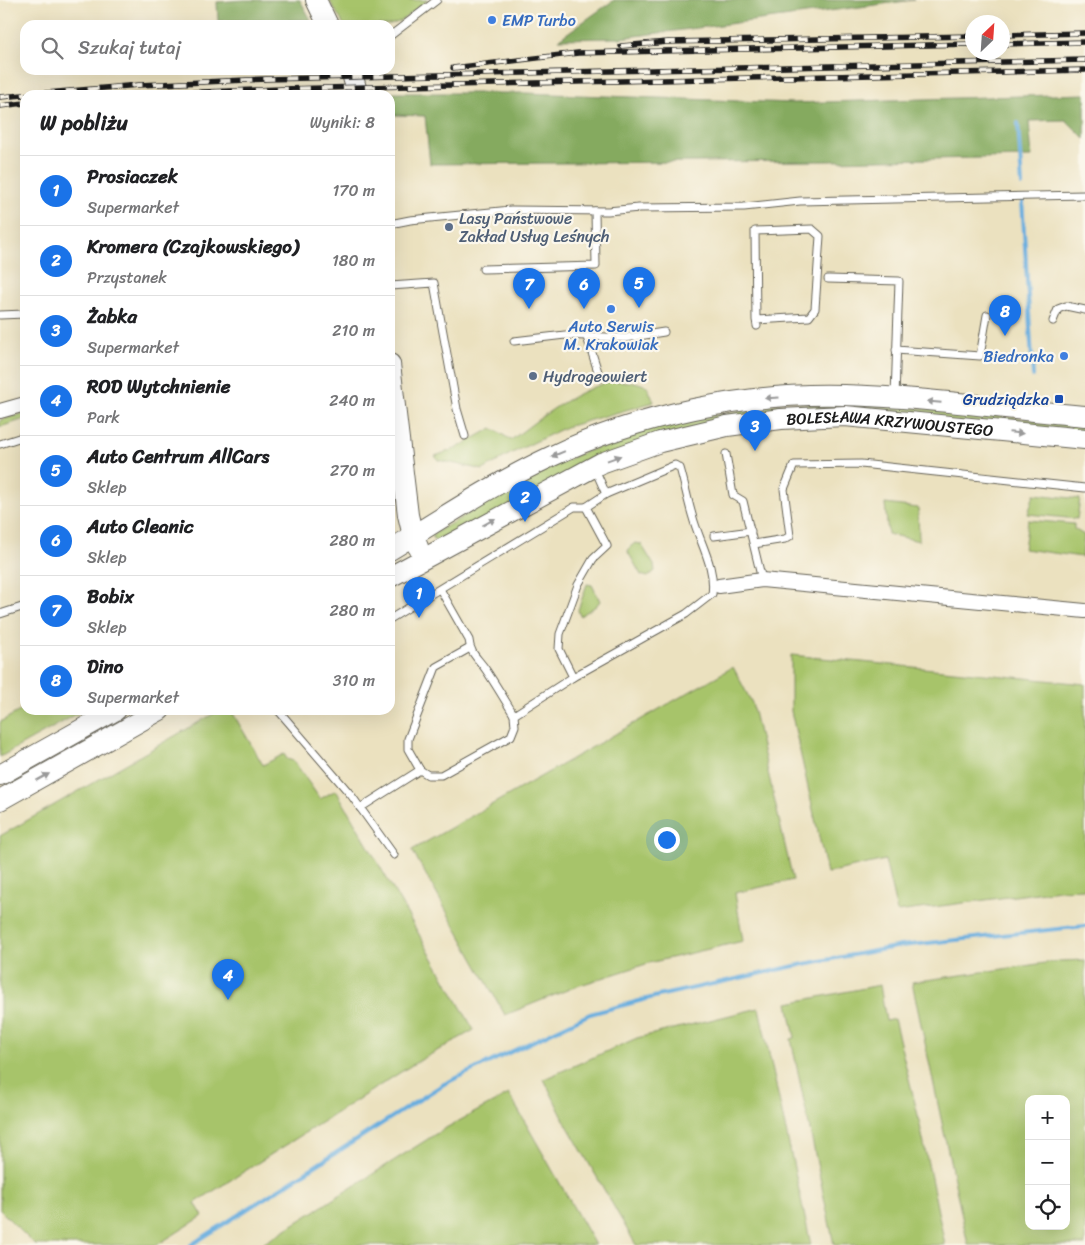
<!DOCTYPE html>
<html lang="pl">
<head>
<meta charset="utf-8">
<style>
  body { margin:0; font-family:Sriracha,sans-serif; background:#f6f6f6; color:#202124 }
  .controls { position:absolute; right:15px; bottom:15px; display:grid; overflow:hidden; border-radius:10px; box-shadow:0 5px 20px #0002 }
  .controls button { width:45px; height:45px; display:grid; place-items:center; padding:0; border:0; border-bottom:1px solid #e0e0e0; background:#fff; color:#202124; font:25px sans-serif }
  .compass { position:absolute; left:965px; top:15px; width:45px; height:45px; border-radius:50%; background:#fff; box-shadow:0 5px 20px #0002; rotate:25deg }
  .you { position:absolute; left:666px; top:839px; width:18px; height:18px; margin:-12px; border:4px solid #fff; border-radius:50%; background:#1a73e8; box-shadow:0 0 0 8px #1a73e833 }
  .badge { display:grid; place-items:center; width:32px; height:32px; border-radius:50%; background:#1a73e8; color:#fff; font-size:16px; font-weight:700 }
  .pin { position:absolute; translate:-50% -41px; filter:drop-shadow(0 1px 2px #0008) }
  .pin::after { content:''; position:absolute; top:26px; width:18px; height:15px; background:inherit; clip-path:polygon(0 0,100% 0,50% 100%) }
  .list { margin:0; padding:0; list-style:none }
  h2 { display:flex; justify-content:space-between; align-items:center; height:65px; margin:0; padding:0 20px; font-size:21px }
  h2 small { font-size:16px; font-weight:400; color:#757577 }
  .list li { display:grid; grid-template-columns:32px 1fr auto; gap:15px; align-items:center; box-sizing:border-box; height:70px; padding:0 20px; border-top:1px solid #e0e0e0 }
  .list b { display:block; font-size:19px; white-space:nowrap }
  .list p { margin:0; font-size:16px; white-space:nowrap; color:#757577 }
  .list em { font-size:16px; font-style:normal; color:#757577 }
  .icon { flex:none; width:28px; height:28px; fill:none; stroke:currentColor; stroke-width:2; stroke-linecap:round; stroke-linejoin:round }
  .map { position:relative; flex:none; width:1085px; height:1245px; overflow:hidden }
  .search { position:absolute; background:#fff; box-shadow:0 5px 20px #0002; left:20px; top:20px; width:375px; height:55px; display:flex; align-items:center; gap:12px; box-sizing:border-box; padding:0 18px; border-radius:15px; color:#757577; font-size:19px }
  .panel { position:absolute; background:#fff; box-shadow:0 5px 20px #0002; left:20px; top:90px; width:375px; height:625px; border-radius:15px }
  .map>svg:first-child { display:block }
  .green { fill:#a7c46b; stroke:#627044; fill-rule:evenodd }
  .forest { fill:#85aa5f; stroke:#50633e }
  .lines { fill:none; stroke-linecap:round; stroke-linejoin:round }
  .stream { stroke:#69aedf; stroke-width:4 }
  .lane-casing { stroke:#646155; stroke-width:9 }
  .street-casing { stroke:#646155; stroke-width:16 }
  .secondary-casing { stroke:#646155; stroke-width:22 }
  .lane { stroke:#fff; stroke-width:7 }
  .street { stroke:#fff; stroke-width:14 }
  .secondary { stroke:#fff; stroke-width:20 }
  .rail-casing { stroke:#1c1c1c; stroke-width:5.5 }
  .rail { stroke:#fbf7ec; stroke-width:4; stroke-dasharray:11; stroke-linecap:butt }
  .oneway { fill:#999 }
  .shop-dot { fill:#3f7fe0; stroke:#fbf7ec; stroke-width:2 }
  .service-dot { fill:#5c6f8a; stroke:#fbf7ec; stroke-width:2 }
  .transit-dot { fill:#1a4fb4; stroke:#fbf7ec; stroke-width:2 }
  .labels { text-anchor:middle; stroke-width:4.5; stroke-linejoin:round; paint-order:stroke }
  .shop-label { font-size:16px; fill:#366cbe; stroke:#fbf7ec; text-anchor:start }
  .service-label { font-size:16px; fill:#4e5e75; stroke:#fbf7ec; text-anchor:start }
  .transit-label { font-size:16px; fill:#164399; stroke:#fbf7ec; text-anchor:end }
  .street-label { font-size:16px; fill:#1c1c1c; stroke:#fbf7ec }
</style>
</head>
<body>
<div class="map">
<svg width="1085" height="1245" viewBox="0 0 1085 1245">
  <rect width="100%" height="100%" fill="#fbf7ec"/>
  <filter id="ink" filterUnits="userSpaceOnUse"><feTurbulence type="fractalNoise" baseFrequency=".02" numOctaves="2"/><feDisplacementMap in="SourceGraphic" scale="10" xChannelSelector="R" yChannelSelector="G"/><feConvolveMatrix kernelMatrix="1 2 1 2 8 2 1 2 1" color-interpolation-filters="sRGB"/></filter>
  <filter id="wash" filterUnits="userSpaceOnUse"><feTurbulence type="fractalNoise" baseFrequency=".0096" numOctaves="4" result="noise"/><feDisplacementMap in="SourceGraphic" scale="20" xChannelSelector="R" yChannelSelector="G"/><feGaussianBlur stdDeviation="1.12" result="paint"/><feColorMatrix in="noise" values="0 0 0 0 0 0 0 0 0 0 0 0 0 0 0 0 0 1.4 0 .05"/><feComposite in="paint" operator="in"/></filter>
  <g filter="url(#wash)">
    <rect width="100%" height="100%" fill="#ebe1bf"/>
    <!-- green -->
    <g class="green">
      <polygon points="329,0 428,0 401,21 390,25 344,25"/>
      <path d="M613 381 635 382 647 386 654 402 566 427 510 454 483 470 438 460 435 456 455 449 492 428 511 440C543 416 573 391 613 381Z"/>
      <polygon points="778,404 889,405 1085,425 1085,432 732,418 438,543 433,538 433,534 533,476 577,455 656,426"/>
      <polygon points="25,413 25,419 0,427 0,420"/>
      <polygon points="1034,494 1080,499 1077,519 1028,514"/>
      <polygon points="885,504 918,508 919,541 888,534"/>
      <polygon points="1028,520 1074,524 1074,529 1084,535 1082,557 1024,549"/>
      <polygon points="635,543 641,544 654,565 655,571 648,577 641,575 628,552 629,548"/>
      <polygon points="587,584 592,585 600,601 596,606 580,616 578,610"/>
      <polygon points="791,655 1085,684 1085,889 1059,890 897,912 885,860 827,873 791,711"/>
      <polygon points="733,667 752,703 793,880 735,893 743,941 649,963 577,986 505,1015 412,850"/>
      <polygon points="25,708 25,710 84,710 0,757 0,722"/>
      <polygon points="220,710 231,710 263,765 284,754 287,759 294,761 320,799 336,790 474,1030 412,1065 204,1197 195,1203 203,1216 157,1245 35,1245 0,1210 0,836"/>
      <path d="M1085 960V1245H968L912 982 1059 961ZM1029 1099H1066V1226H1029Z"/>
      <polygon points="880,985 886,1021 894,1019 917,1111 945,1245 834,1245 791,1039 795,1038 788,1003"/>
      <polygon points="759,1008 811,1245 636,1245 564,1120 544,1079 637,1038"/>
      <polygon points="509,1094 595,1245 261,1245 442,1130"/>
    </g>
    <!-- forest -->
    <g class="forest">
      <polygon points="244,0 300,0 311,20 218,21 217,2"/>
      <polygon points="614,0 914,0 620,38 559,39"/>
      <polygon points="385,93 525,93 793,103 1085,94 1085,139 1066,120 1029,121 1032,157 828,161 430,164 425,116 394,115 390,106 390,95"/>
    </g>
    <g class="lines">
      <!-- stream -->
      <g class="stream">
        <polyline points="1018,123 1022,185"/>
        <polyline points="1022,199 1033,376"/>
        <polyline points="191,1245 444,1084 590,1014 658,996 804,964 901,946 1085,926"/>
      </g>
    </g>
  </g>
  <g filter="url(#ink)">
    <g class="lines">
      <!-- lane casing -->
      <g class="lane-casing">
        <g id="lane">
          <polyline points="390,36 437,0"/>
          <polyline points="390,224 410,220 511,210 608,211 639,208 744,207 800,201 1085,195"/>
          <polyline points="483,269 596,266 595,211"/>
          <polyline points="828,279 899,281 895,396"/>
          <polyline points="390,286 434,283 457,409 465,436"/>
          <polyline points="0,315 25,314"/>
          <polyline points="756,320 809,317 815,309 820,236 812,229 755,231 756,320 757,326"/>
          <polyline points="1053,321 1058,309 1066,306 1085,310"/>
          <polyline points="586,334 600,378"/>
          <polyline points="514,341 565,335 626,338 664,332"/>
          <polyline points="896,350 980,356 987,315"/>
          <polyline points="0,444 25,436"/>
          <polyline points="726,454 733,495 743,501 762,580"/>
          <polyline points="595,469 606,494"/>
          <polyline points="714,536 751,531"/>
          <polyline points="754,544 785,539 790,536 784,489 794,465 861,464 1085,488"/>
          <polyline points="0,614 25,606"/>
          <path d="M390 619 574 507H586L607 546 593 559 578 585 560 634 559 649 573 677 514 715C505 700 496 685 486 670 479 659 470 654 469 640L440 589"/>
          <path d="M573 677 686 614 712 594C716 568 700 543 693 518 688 502 685 485 680 468L675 465 606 494 586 507"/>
          <polyline points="278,710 351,795 394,855"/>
          <polyline points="420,770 428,775 441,775 511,736 515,726 514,715"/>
          <polyline points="360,808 420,770 408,749 408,739 436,667 470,648"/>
        </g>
      </g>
      <!-- street casing -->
      <g class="street-casing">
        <g id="street">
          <polyline points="0,411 25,404"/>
          <polyline points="719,586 762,580 1085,611"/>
        </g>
      </g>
      <!-- secondary casing -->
      <g class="secondary-casing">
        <g id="secondary">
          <polyline points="316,0 328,25"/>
          <polyline points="351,70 358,95"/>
          <polyline points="390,364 408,515 413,536 418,547"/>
          <path d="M390 550C442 518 495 483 550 457 638 415 746 392 844 395 924 397 1005 409 1085 416"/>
          <path id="s1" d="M390 577 601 463 660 442 727 426 781 419 845 416 1085 439"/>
          <polyline points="0,775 116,710"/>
          <polyline points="0,800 160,710"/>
        </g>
      </g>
      <!-- lane -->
      <use href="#lane" class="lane"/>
      <!-- street -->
      <use href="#street" class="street"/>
      <!-- secondary -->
      <use href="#secondary" class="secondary"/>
      <!-- rail casing -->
      <g class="rail-casing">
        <g id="rail">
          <polyline points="1002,35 1085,33"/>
          <polyline points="1002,44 1085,42"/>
          <polyline points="621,46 668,42 972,36"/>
          <polyline points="453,68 578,53 972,44"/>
          <polyline points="123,95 281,89 1085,70"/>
          <polyline points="0,97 139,85 266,79 1085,60"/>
          <polyline points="0,106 25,103"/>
        </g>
      </g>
      <!-- rail -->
      <use href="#rail" class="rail"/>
    </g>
    <!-- one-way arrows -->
    <defs><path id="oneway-solid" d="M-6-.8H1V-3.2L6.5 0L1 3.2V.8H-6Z" transform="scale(1.25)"/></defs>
    <g class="oneway">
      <use href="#oneway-solid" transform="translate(772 398) rotate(177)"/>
      <use href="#oneway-solid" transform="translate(934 402) rotate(-175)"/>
      <use href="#oneway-solid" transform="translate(1016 433) rotate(5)"/>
      <use href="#oneway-solid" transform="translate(558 454) rotate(157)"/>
      <use href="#oneway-solid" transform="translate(614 458) rotate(-20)"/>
      <use href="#oneway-solid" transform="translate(489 522) rotate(-29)"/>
      <use href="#oneway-solid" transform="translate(43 777) rotate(-28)"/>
    </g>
  </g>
  <!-- markers -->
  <g class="shop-dot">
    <circle cx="492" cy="20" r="5"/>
    <circle cx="611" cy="309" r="5"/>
    <circle cx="1064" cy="356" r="5"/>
  </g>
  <g class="service-dot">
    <circle cx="449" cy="227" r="5"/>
    <circle cx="533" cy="376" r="5"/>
  </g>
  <rect class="transit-dot" x="1054" y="394" width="10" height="10" rx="2.5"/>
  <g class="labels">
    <!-- shop labels -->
    <g class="shop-label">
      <text x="502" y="26">EMP Turbo</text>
      <text x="611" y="332" text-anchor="middle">Auto Serwis<tspan x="611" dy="18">M. Krakowiak</tspan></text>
      <text x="1054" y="362" text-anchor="end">Biedronka</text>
    </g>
    <!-- service labels -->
    <g class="service-label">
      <text x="459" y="224">Lasy Państwowe<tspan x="459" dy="18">Zakład Usług Leśnych</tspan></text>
      <text x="543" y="382">Hydrogeowiert</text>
    </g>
    <!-- transit labels -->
    <g class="transit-label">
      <text x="1049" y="405">Grudziądzka</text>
    </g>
    <!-- street labels -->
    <g class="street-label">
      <text dy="6" stroke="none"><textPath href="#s1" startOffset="535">BOLESŁAWA KRZYWOUSTEGO</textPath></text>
    </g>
  </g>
</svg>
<div class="controls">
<button>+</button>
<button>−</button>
<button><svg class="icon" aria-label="locate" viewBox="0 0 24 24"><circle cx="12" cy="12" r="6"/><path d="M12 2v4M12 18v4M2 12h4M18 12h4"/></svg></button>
</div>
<svg class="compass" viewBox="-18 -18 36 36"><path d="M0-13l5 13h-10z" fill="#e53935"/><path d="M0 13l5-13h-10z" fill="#757577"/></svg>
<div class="you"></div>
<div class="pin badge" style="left:419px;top:618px">1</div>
<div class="pin badge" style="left:525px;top:522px">2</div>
<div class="pin badge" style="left:755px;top:451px">3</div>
<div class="pin badge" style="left:228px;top:1000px">4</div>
<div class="pin badge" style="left:639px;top:308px">5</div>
<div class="pin badge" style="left:584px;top:309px">6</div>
<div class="pin badge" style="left:529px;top:309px">7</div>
<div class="pin badge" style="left:1005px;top:336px">8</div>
<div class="search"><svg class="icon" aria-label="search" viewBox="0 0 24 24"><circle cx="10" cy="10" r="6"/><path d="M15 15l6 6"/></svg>Szukaj tutaj</div>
<section class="panel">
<h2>W pobliżu<small>Wyniki: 8</small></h2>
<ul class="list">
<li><span class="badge">1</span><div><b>Prosiaczek</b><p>Supermarket</p></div><em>170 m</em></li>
<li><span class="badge">2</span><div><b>Kromera (Czajkowskiego)</b><p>Przystanek</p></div><em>180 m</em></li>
<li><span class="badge">3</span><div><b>Żabka</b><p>Supermarket</p></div><em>210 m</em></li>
<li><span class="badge">4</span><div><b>ROD Wytchnienie</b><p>Park</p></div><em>240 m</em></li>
<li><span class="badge">5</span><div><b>Auto Centrum AllCars</b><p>Sklep</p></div><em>270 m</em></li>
<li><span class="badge">6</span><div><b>Auto Cleanic</b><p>Sklep</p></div><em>280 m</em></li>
<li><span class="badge">7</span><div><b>Bobix</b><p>Sklep</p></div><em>280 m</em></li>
<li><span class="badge">8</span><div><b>Dino</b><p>Supermarket</p></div><em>310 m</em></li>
</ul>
</section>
</div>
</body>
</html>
